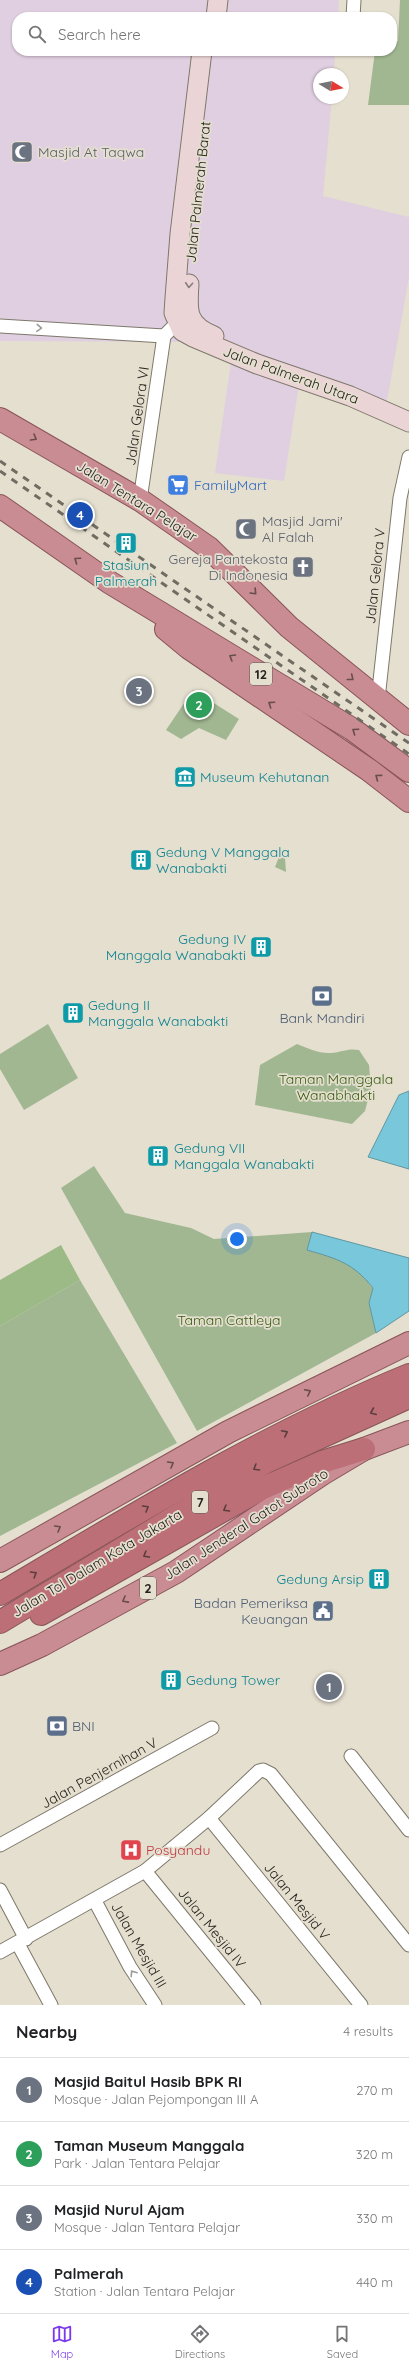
<!DOCTYPE html>
<html lang="en">
<head>
<meta charset="utf-8">
<style>
  body { margin:0; font-family:Quicksand,sans-serif; background:#f6f6f6; color:#202124 }
  .compass { position:absolute; left:313px; top:68px; width:36px; height:36px; border-radius:50%; background:#fff; box-shadow:0 1px 3px #0004; rotate:100deg }
  .you { position:absolute; left:237px; top:1239px; width:14px; height:14px; margin:-10px; border:3px solid #fff; border-radius:50%; background:#1a73e8; box-shadow:0 0 0 6px #1a73e833 }
  .badge { display:grid; place-items:center; width:26px; height:26px; border-radius:50%; background:#7c3aed; color:#fff; font-size:13px; font-weight:700 }
  .pin { position:absolute; translate:-50% -50%; border:2px solid #fff; box-shadow:0 1px 4px #0006 }
  .list { margin:0; padding:0; list-style:none }
  h2 { display:flex; justify-content:space-between; align-items:center; height:52px; margin:0; padding:0 16px; font-size:17px }
  h2 small { font-size:13px; font-weight:400; color:#757577 }
  .list li { display:grid; grid-template-columns:26px 1fr auto; gap:12px; align-items:center; box-sizing:border-box; height:64px; padding:0 16px; border-top:1px solid #e0e0e0 }
  .list b { display:block; font-size:15px; white-space:nowrap }
  .list p { margin:0; font-size:13px; white-space:nowrap; color:#757577 }
  .list em { font-size:13px; font-style:normal; color:#757577 }
  .icon { flex:none; width:22px; height:22px; fill:none; stroke:currentColor; stroke-width:2; stroke-linecap:round; stroke-linejoin:round }
  .map { position:relative; flex:none; width:409px; height:2005px; overflow:hidden }
  .search { position:absolute; background:#fff; box-shadow:0 1px 3px #0004; left:12px; right:12px; top:12px; height:44px; display:flex; align-items:center; gap:10px; box-sizing:border-box; padding:0 14px; border-radius:16px; color:#757577; font-size:15px }
  .sheet { height:308px; background:#fff }
  nav { display:flex; justify-content:space-around; align-items:center; box-sizing:border-box; height:56px; border-top:1px solid #e0e0e0; background:#fff; font-size:11px; color:#757577 }
  nav a { display:grid; justify-items:center; gap:2px }
  nav .on { color:#7c3aed }
  .map>svg:first-child { display:block }
  .commercial { fill:#e0cfe1 }
  .green { fill:#a1b791 }
  .forest { fill:#9bba85 }
  .water { fill:#79c7da; stroke:#6096a1 }
  .lines { fill:none; stroke-linecap:round; stroke-linejoin:round }
  .minor-casing { stroke:#7d786a; stroke-width:15 }
  .secondary-casing { stroke:#7d786a; stroke-width:21 }
  .trunk-casing { stroke:#885458; stroke-width:24 }
  .motorway-casing { stroke:#885458; stroke-width:24 }
  .minor { stroke:#fff; stroke-width:13 }
  .secondary { stroke:#ebd4d6; stroke-width:19 }
  .trunk { stroke:#ca8c93; stroke-width:22 }
  .motorway { stroke:#bd6f78; stroke-width:22 }
  .rail { stroke:#706c62; stroke-width:3; stroke-dasharray:7 7; stroke-linecap:butt }
  .oneway { stroke:#887c7a }
  .oneway2 { stroke:#9d9c99 }
  .oneway3 { stroke:#674d4c }
  .oneway4 { stroke:#5a3e3d }
  .labels { text-anchor:middle; stroke-width:3.5; stroke-linejoin:round; paint-order:stroke }
  .shield { fill:#e5dfcf; stroke:#5f5b52; stroke-width:1 }
  .shield-label { font-size:13px; font-weight:bold; fill:#25231d }
  .worship-label { font-size:14px; fill:#5b616d; stroke:#e5dfcf; text-anchor:start }
  .street-label { font-size:14px; fill:#25231d; stroke:#e5dfcf }
  .shop-label { font-size:14px; fill:#366cbe; stroke:#e5dfcf; text-anchor:start }
  .culture-label { font-size:14px; fill:#0d838f; stroke:#e5dfcf; text-anchor:start }
  .service-label { font-size:14px; fill:#4e5e75; stroke:#e5dfcf }
  .park-label { font-size:14px; fill:#375d10; stroke:#e5dfcf }
  .health-label { font-size:14px; fill:#be3a42; stroke:#e5dfcf; text-anchor:start }
</style>
</head>
<body>
<div class="map">
<svg width="409" height="2005" viewBox="0 0 409 2005">
  <rect width="100%" height="100%" fill="#e5dfcf"/>
  <!-- commercial -->
  <polygon class="commercial" points="0,0 339,0 338,17 17,17 17,51 335,51 334,74 319,74 319,98 332,98 323,196 409,217 409,277 385,412 299,385 284,481 215,473 231,362 186,342 0,341"/>
  <!-- green -->
  <g class="green">
    <polygon points="400,0 409,0 409,105 368,105 375,51 392,51 392,43 398,41"/>
    <polygon points="193,690 239,719 226,740 199,728 181,739 166,730"/>
    <polygon points="283,856 285,858 286,872 275,867 279,857"/>
    <polygon points="48,1024 78,1078 24,1110 0,1069 0,1054"/>
    <path d="M297 1044C307 1048 320 1054 331 1053 342 1052 348 1048 359 1050L369 1065 371 1088 365 1111 352 1124 255 1105 260 1065Z"/>
    <polygon points="94,1166 125,1213 191,1228 214,1239 312,1232 308,1250 334,1257 360,1271 373,1289 369,1303 376,1333 197,1431 61,1188"/>
    <polygon points="80,1280 177,1443 0,1536 0,1326"/>
  </g>
  <!-- forest -->
  <polygon class="forest" points="61,1245 80,1280 0,1326 0,1280"/>
  <!-- water -->
  <g class="water">
    <polygon points="409,1091 409,1169 368,1157 399,1095"/>
    <path d="M312 1232 409 1258V1311L376 1333 369 1303 373 1288C353 1263 338 1259 307 1250Z"/>
  </g>
  <g class="lines">
    <!-- minor casing -->
    <g class="minor-casing">
      <g id="minor">
        <polyline points="353,17 354,0"/>
        <polyline points="0,326 164,336 178,322"/>
        <polyline points="140,500 164,336"/>
        <polyline points="378,699 400,498 409,457"/>
        <polyline points="351,1756 409,1830"/>
        <polyline points="209,1818 361,2005"/>
        <polyline points="0,1845 212,1728"/>
        <polyline points="145,1871 254,2005"/>
        <polyline points="0,1890 26,1939"/>
        <polyline points="95,1901 130,1967 155,2005"/>
        <polyline points="18,1944 51,2005"/>
        <polyline points="0,1952 145,1871 209,1818 259,1771 263,1770 271,1774 409,1945"/>
      </g>
    </g>
    <!-- secondary casing -->
    <g class="secondary-casing">
      <g id="secondary">
        <polyline points="216,17 218,0"/>
        <polyline points="202,51 180,234 175,298 174,313 182,331 193,337 257,364 350,396 409,422"/>
        <path d="M189 284C187 311 186 325 214 336"/>
      </g>
    </g>
    <!-- trunk casing -->
    <g class="trunk-casing">
      <g id="trunk">
        <polyline points="0,419 140,500 209,548 289,627 409,724"/>
        <polyline points="0,506 109,582 352,729 409,771"/>
        <polyline points="166,629 189,648 369,770 409,801"/>
        <polyline points="0,1561 228,1432 409,1343"/>
        <polyline points="0,1664 42,1645 176,1572 322,1474 364,1449 409,1432"/>
      </g>
    </g>
    <!-- motorway casing -->
    <g class="motorway-casing">
      <g id="motorway">
        <path d="M0 1594C133 1515 265 1434 409 1375"/>
        <polyline points="41,1614 261,1489 322,1462 364,1449"/>
        <polyline points="0,1622 266,1462 409,1397"/>
      </g>
    </g>
    <!-- minor -->
    <use href="#minor" class="minor"/>
    <!-- secondary -->
    <use href="#secondary" class="secondary"/>
    <!-- trunk -->
    <use href="#trunk" class="trunk"/>
    <!-- motorway -->
    <use href="#motorway" class="motorway"/>
    <!-- rail -->
    <g class="rail">
      <polyline points="0,461 409,743"/>
      <polyline points="0,471 409,754"/>
    </g>
  </g>
  <!-- one-way arrows -->
  <defs><path id="oneway-chevron" d="M-2-3.5L2.5 0L-2 3.5" fill="none" stroke-width="1.6" stroke-linecap="round" stroke-linejoin="round"/></defs>
  <use class="oneway" href="#oneway-chevron" transform="translate(189 285) rotate(94)"/>
  <g class="oneway2">
    <use href="#oneway-chevron" transform="translate(39 328) rotate(3)"/>
    <use href="#oneway-chevron" transform="translate(133 1973) rotate(-124)"/>
  </g>
  <g class="oneway3">
    <use href="#oneway-chevron" transform="translate(34 438) rotate(30)"/>
    <use href="#oneway-chevron" transform="translate(77 560) rotate(-145)"/>
    <use href="#oneway-chevron" transform="translate(254 592) rotate(46)"/>
    <use href="#oneway-chevron" transform="translate(232 657) rotate(-149)"/>
    <use href="#oneway-chevron" transform="translate(351 678) rotate(39)"/>
    <use href="#oneway-chevron" transform="translate(271 704) rotate(-146)"/>
    <use href="#oneway-chevron" transform="translate(355 731) rotate(-145)"/>
    <use href="#oneway-chevron" transform="translate(378 777) rotate(-143)"/>
    <use href="#oneway-chevron" transform="translate(308 1392) rotate(-27)"/>
    <use href="#oneway-chevron" transform="translate(171 1464) rotate(-30)"/>
    <use href="#oneway-chevron" transform="translate(58 1528) rotate(-30)"/>
    <use href="#oneway-chevron" transform="translate(125 1600) rotate(151)"/>
  </g>
  <g class="oneway4">
    <use href="#oneway-chevron" transform="translate(373 1412) rotate(157)"/>
    <use href="#oneway-chevron" transform="translate(285 1433) rotate(-27)"/>
    <use href="#oneway-chevron" transform="translate(256 1468) rotate(149)"/>
    <use href="#oneway-chevron" transform="translate(146 1508) rotate(-30)"/>
    <use href="#oneway-chevron" transform="translate(226 1509) rotate(150)"/>
    <use href="#oneway-chevron" transform="translate(146 1555) rotate(149)"/>
    <use href="#oneway-chevron" transform="translate(34 1574) rotate(-31)"/>
  </g>
  <!-- icons -->
  <defs>
    <g id="mosque-square" transform="scale(1.15)"><rect x="-9" y="-9" width="18" height="18" rx="4" fill="#6b7280" stroke="#e5dfcf"/><path d="M3.5-4.9A6 6 0 1 0 3.5 4.9A5 5 0 1 1 3.5-4.9Z" fill="#fff"/></g>
    <g id="supermarket-square" transform="scale(1.15)"><rect x="-9" y="-9" width="18" height="18" rx="4" fill="#3f7fe0" stroke="#e5dfcf"/><path d="M-6-5.5h2.5l.6 2H6L4.5 2H-2.5L-4.4-4H-6ZM-1.5 3.2a1.3 1.3 0 1 0 .1 0ZM3 3.2a1.3 1.3 0 1 0 .1 0Z" fill="#fff"/></g>
    <g id="building-square" transform="scale(1.15)"><rect x="-9" y="-9" width="18" height="18" rx="4" fill="#0f9aa8" stroke="#e5dfcf"/><path d="M-4-6H4V6H1V3H-1V6H-4ZM-2.5-4.3h1.7v1.8h-1.7ZM.8-4.3h1.7v1.8H.8ZM-2.5-1h1.7V.8h-1.7ZM.8-1h1.7V.8H.8Z" fill="#fff"/></g>
    <g id="church-square" transform="scale(1.15)"><rect x="-9" y="-9" width="18" height="18" rx="4" fill="#6b7280" stroke="#e5dfcf"/><path d="M-1.2-6h2.4v3.5h3.3v2.4h-3.3V6h-2.4V-.1h-3.3v-2.4h3.3Z" fill="#fff"/></g>
    <g id="museum-square" transform="scale(1.15)"><rect x="-9" y="-9" width="18" height="18" rx="4" fill="#0f9aa8" stroke="#e5dfcf"/><path d="M0-6L6-3V-2H-6V-3ZM-5-1h2V3h-2ZM-1-1h2V3h-2ZM3-1h2V3H3ZM-6 4H6V6H-6Z" fill="#fff"/></g>
    <g id="bank-square" transform="scale(1.15)"><rect x="-9" y="-9" width="18" height="18" rx="4" fill="#5c6f8a" stroke="#e5dfcf"/><path d="M-6-4H6V4H-6ZM0-2.3a2.3 2.3 0 1 0 0 4.6a2.3 2.3 0 1 0 0-4.6Z" fill="#fff"/></g>
    <g id="civic-square" transform="scale(1.15)"><rect x="-9" y="-9" width="18" height="18" rx="4" fill="#5c6f8a" stroke="#e5dfcf"/><path d="M-.6-6.5H3V-4.5H.6V-3L4-1V1h2V6H-6V1h2V-1L-.6-3ZM-1.2 2.5V6h2.4V2.5Z" fill="#fff"/></g>
    <g id="hospital-square" transform="scale(1.15)"><rect x="-9" y="-9" width="18" height="18" rx="4" fill="#e0444e" stroke="#e5dfcf"/><path d="M-5-5h3v3.5h4V-5h3V5h-3V1.5h-4V5h-3Z" fill="#fff"/></g>
  </defs>
  <g fill-rule="evenodd">
    <use href="#mosque-square" x="22" y="152"/>
    <use href="#supermarket-square" x="178" y="485"/>
    <use href="#mosque-square" x="246" y="529"/>
    <use href="#building-square" x="126" y="543"/>
    <use href="#church-square" x="303" y="567"/>
    <use href="#museum-square" x="185" y="777"/>
    <use href="#building-square" x="141" y="860"/>
    <use href="#building-square" x="261" y="947"/>
    <use href="#bank-square" x="322" y="996"/>
    <use href="#building-square" x="73" y="1013"/>
    <use href="#building-square" x="158" y="1156"/>
    <use href="#building-square" x="379" y="1579"/>
    <use href="#civic-square" x="323" y="1611"/>
    <use href="#building-square" x="171" y="1680"/>
    <use href="#bank-square" x="57" y="1726"/>
    <use href="#hospital-square" x="131" y="1850"/>
  </g>
  <g class="labels">
    <!-- shield labels -->
    <g class="shield">
      <rect x="250" y="663" width="22" height="22" rx="3"/>
      <rect x="192" y="1491" width="16" height="22" rx="3"/>
      <rect x="140" y="1577" width="16" height="22" rx="3"/>
    </g>
    <g class="shield-label">
      <text x="261" y="679">12</text>
      <text x="200" y="1507">7</text>
      <text x="148" y="1593">2</text>
    </g>
    <!-- worship labels -->
    <g class="worship-label">
      <text x="38" y="157">Masjid At Taqwa</text>
      <text x="262" y="526">Masjid Jami'<tspan x="262" dy="16">Al Falah</tspan></text>
      <text x="288" y="564" text-anchor="end">Gereja Pantekosta<tspan x="288" dy="16">Di Indonesia</tspan></text>
    </g>
    <!-- street labels -->
    <g class="street-label">
      <text transform="translate(198 192) rotate(-84)" y="5">Jalan Palmerah Barat</text>
      <text transform="translate(291 375) rotate(20)" y="5">Jalan Palmerah Utara</text>
      <text transform="translate(137 416) rotate(-82)" y="5">Jalan Gelora VI</text>
      <text transform="translate(137 501) rotate(32)" y="5">Jalan Tentara Pelajar</text>
      <text transform="translate(375 576) rotate(-84)" y="5">Jalan Gelora V</text>
      <text transform="translate(246 1524) rotate(-33)" y="5">Jalan Jenderal Gatot Subroto</text>
      <text transform="translate(97 1563) rotate(-31)" y="5">Jalan Tol Dalam Kota Jakarta</text>
      <text transform="translate(99 1773) rotate(-29)" y="5">Jalan Penjernihan V</text>
      <text transform="translate(297 1901) rotate(51)" y="5">Jalan Mesjid V</text>
      <text transform="translate(212 1928) rotate(51)" y="5">Jalan Mesjid IV</text>
      <text transform="translate(139 1945) rotate(60)" y="5">Jalan Mesjid III</text>
    </g>
    <!-- shop labels -->
    <g class="shop-label">
      <text x="194" y="490">FamilyMart</text>
    </g>
    <!-- culture labels -->
    <g class="culture-label">
      <text x="126" y="570" text-anchor="middle">Stasiun<tspan x="126" dy="16">Palmerah</tspan></text>
      <text x="200" y="782">Museum Kehutanan</text>
      <text x="156" y="857">Gedung V Manggala<tspan x="156" dy="16">Wanabakti</tspan></text>
      <text x="246" y="944" text-anchor="end">Gedung IV<tspan x="246" dy="16">Manggala Wanabakti</tspan></text>
      <text x="88" y="1010">Gedung II<tspan x="88" dy="16">Manggala Wanabakti</tspan></text>
      <text x="174" y="1153">Gedung VII<tspan x="174" dy="16">Manggala Wanabakti</tspan></text>
      <text x="364" y="1584" text-anchor="end">Gedung Arsip</text>
      <text x="186" y="1685">Gedung Tower</text>
    </g>
    <!-- service labels -->
    <g class="service-label">
      <text x="322" y="1023">Bank Mandiri</text>
      <text x="308" y="1608" text-anchor="end">Badan Pemeriksa<tspan x="308" dy="16">Keuangan</tspan></text>
      <text x="72" y="1731" text-anchor="start">BNI</text>
    </g>
    <!-- park labels -->
    <g class="park-label">
      <text x="336" y="1084">Taman Manggala<tspan x="336" dy="16">Wanabhakti</tspan></text>
      <text x="229" y="1325">Taman Cattleya</text>
    </g>
    <!-- health labels -->
    <g class="health-label">
      <text x="146" y="1855">Posyandu</text>
    </g>
  </g>
</svg>
<svg class="compass" viewBox="-18 -18 36 36"><path d="M0-13l5 13h-10z" fill="#e53935"/><path d="M0 13l5-13h-10z" fill="#757577"/></svg>
<div class="you"></div>
<div class="pin badge" style="left:329px;top:1687px;background:#6b7280">1</div>
<div class="pin badge" style="left:199px;top:705px;background:#2e9e5b">2</div>
<div class="pin badge" style="left:139px;top:691px;background:#6b7280">3</div>
<div class="pin badge" style="left:80px;top:515px;background:#1a4fb4">4</div>
<div class="search"><svg class="icon" aria-label="search" viewBox="0 0 24 24"><circle cx="10" cy="10" r="6"/><path d="M15 15l6 6"/></svg>Search here</div>
</div>
<section class="sheet">
<h2>Nearby<small>4 results</small></h2>
<ul class="list">
<li><span class="badge" style="background:#6b7280">1</span><div><b>Masjid Baitul Hasib BPK RI</b><p>Mosque · Jalan Pejompongan III A</p></div><em>270 m</em></li>
<li><span class="badge" style="background:#2e9e5b">2</span><div><b>Taman Museum Manggala</b><p>Park · Jalan Tentara Pelajar</p></div><em>320 m</em></li>
<li><span class="badge" style="background:#6b7280">3</span><div><b>Masjid Nurul Ajam</b><p>Mosque · Jalan Tentara Pelajar</p></div><em>330 m</em></li>
<li><span class="badge" style="background:#1a4fb4">4</span><div><b>Palmerah</b><p>Station · Jalan Tentara Pelajar</p></div><em>440 m</em></li>
</ul>
</section>
<nav>
<a class="on"><svg class="icon" aria-label="map" viewBox="0 0 24 24"><path d="M3 6l6-2 6 2 6-2v14l-6 2-6-2-6 2zM9 4v14M15 6v14"/></svg>Map</a>
<a><svg class="icon" aria-label="directions" viewBox="0 0 24 24"><path d="M12 3l9 9-9 9-9-9zM9 14v-3h6M13 9l2 2-2 2"/></svg>Directions</a>
<a><svg class="icon" aria-label="saved" viewBox="0 0 24 24"><path d="M7 4h10v16l-5-4-5 4z"/></svg>Saved</a>
</nav>
</body>
</html>
